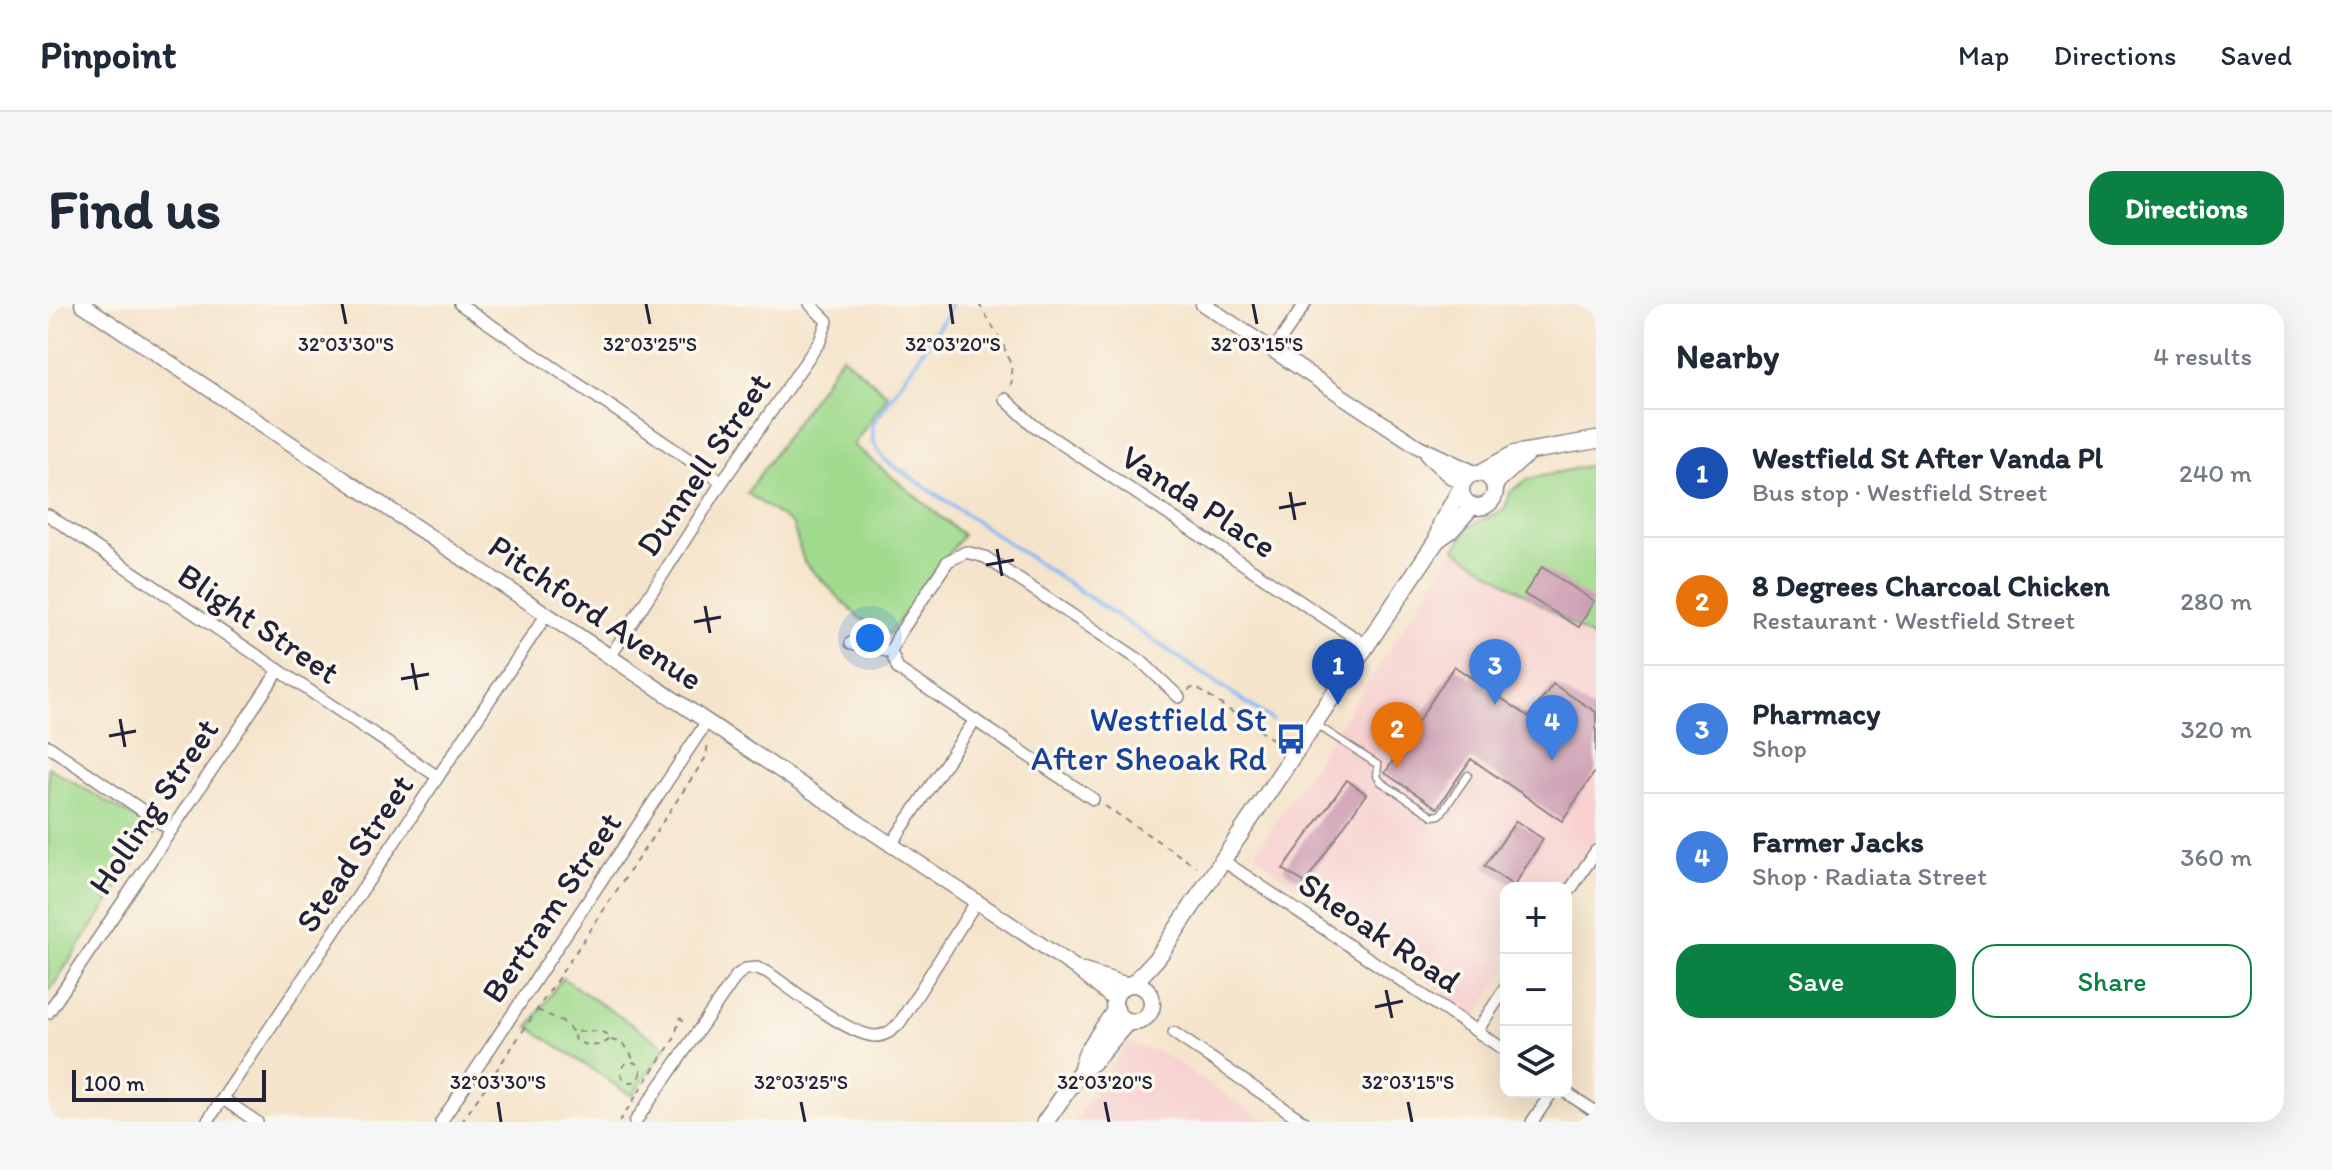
<!DOCTYPE html>
<html lang="en">
<head>
<meta charset="utf-8">
<style>
  body { margin:0; font-family:Itim,sans-serif; background:#f6f6f7; color:#1f2937 }
  .controls { position:absolute; right:24px; bottom:24px; display:grid; overflow:hidden; border-radius:16px; box-shadow:0 8px 32px #0002 }
  .controls button { width:72px; height:72px; display:grid; place-items:center; padding:0; border:0; border-bottom:2px solid #e0e1e3; background:#fff; color:#1f2937; font:40px sans-serif }
  .scale { position:absolute; left:24px; bottom:20px; width:194px; box-sizing:border-box; padding-left:8px; border:4px solid #22223b; border-top:0; font-size:22px; line-height:28px; white-space:nowrap; color:#22223b; -webkit-text-stroke:6px #fbf7ec; paint-order:stroke }
  .you { position:absolute; left:822px; top:334px; width:28px; height:28px; margin:-20px; border:6px solid #fff; border-radius:50%; background:#1a73e8; box-shadow:0 0 0 12px #1a73e833 }
  .badge { display:grid; place-items:center; width:52px; height:52px; border-radius:50%; background:#0b8043; color:#fff; font-size:26px; font-weight:700 }
  .pin { position:absolute; translate:-50% -66px; filter:drop-shadow(0 2px 4px #0008) }
  .pin::after { content:''; position:absolute; top:42px; width:28px; height:24px; background:inherit; clip-path:polygon(0 0,100% 0,50% 100%) }
  .list { margin:0; padding:0; list-style:none }
  h2 { display:flex; justify-content:space-between; align-items:center; height:104px; margin:0; padding:0 32px; font-size:34px }
  h2 small { font-size:26px; font-weight:400; color:#747a83 }
  .list li { display:grid; grid-template-columns:52px 1fr auto; gap:24px; align-items:center; box-sizing:border-box; height:128px; padding:0 32px; border-top:2px solid #e0e1e3 }
  .list b { display:block; font-size:30px; white-space:nowrap }
  .list p { margin:0; font-size:26px; white-space:nowrap; color:#747a83 }
  .list em { font-size:26px; font-style:normal; color:#747a83 }
  .actions { display:flex; gap:16px; padding:24px 32px }
  .actions a { flex:1; padding:18px 0; border:2px solid #0b8043; border-radius:24px; text-align:center; font-size:28px; color:#0b8043 }
  .actions .main { background:#0b8043; color:#fff }
  .icon { flex:none; width:44px; height:44px; fill:none; stroke:currentColor; stroke-width:2; stroke-linecap:round; stroke-linejoin:round }
  .map { position:relative; flex:none; width:1548px; height:818px; overflow:hidden; border-radius:24px }
  header { display:flex; align-items:center; gap:48px; box-sizing:border-box; height:112px; padding:0 40px; background:#fff; border-bottom:2px solid #e0e1e3 }
  header strong { font-size:38px }
  nav { display:flex; gap:44px; margin-inline-start:auto; font-size:28px }
  .intro { display:flex; align-items:center; justify-content:space-between; box-sizing:border-box; height:192px; padding:0 48px }
  h1 { margin:0; font-size:56px }
  .button { padding:20px 36px; border-radius:24px; background:#0b8043; color:#fff; font-size:28px; font-weight:700 }
  main { display:flex; gap:48px; padding:0 48px }
  aside { flex:1; background:#fff; border-radius:24px; box-shadow:0 8px 32px #0002 }
  .map>svg:first-child { display:block }
  .built { fill:#f7d0cf }
  .green { fill:#a0da8d; stroke:#617e64; stroke-width:2 }
  .lines { fill:none; stroke-linecap:round; stroke-linejoin:round }
  .stream { stroke:#86bbf5; stroke-width:4 }
  .building { fill:#c997af }
  .service-casing { stroke:#8c8383; stroke-width:9 }
  .minor-casing { stroke:#8c8383; stroke-width:14 }
  .tertiary-casing { stroke:#8c8383; stroke-width:17 }
  .secondary-casing { stroke:#8c8383; stroke-width:19 }
  .path { stroke:#8c8383; stroke-width:2; stroke-dasharray:6 6; stroke-linecap:butt }
  .service { stroke:#fff; stroke-width:6 }
  .minor { stroke:#fff; stroke-width:11 }
  .tertiary { stroke:#fff; stroke-width:14 }
  .secondary { stroke:#fff; stroke-width:16 }
  .ticks { fill:none; stroke:#22223b; stroke-width:3 }
  .labels { text-anchor:middle; stroke-width:7; stroke-linejoin:round; paint-order:stroke }
  .street-label { font-size:34px; fill:#22223b; stroke:#fbf7ec }
  .transit-label { font-size:34px; fill:#164399; stroke:#fbf7ec; text-anchor:end }
  .ticks-label { font-size:20px; text-anchor:middle; fill:#22223b; stroke:#fbf7ec; stroke-width:7; stroke-linejoin:round; paint-order:stroke }
</style>
</head>
<body>
<header>
<strong>Pinpoint</strong>
<nav><a>Map</a><a>Directions</a><a>Saved</a></nav>
</header>
<div class="intro"><h1>Find us</h1><a class="button">Directions</a></div>
<main>
<div class="map">
<svg width="1548" height="818" viewBox="0 0 1548 818">
  <rect width="100%" height="100%" fill="#fbf7ec"/>
  <filter id="ink" filterUnits="userSpaceOnUse"><feTurbulence type="fractalNoise" baseFrequency=".0125" numOctaves="2"/><feDisplacementMap in="SourceGraphic" scale="16" xChannelSelector="R" yChannelSelector="G"/><feConvolveMatrix kernelMatrix="1 2 1 2 8 2 1 2 1" color-interpolation-filters="sRGB"/></filter>
  <filter id="wash" filterUnits="userSpaceOnUse"><feTurbulence type="fractalNoise" baseFrequency=".006" numOctaves="4" result="noise"/><feDisplacementMap in="SourceGraphic" scale="32" xChannelSelector="R" yChannelSelector="G"/><feGaussianBlur stdDeviation="1.8" result="paint"/><feColorMatrix in="noise" values="0 0 0 0 0 0 0 0 0 0 0 0 0 0 0 0 0 1.4 0 .05"/><feComposite in="paint" operator="in"/></filter>
  <g filter="url(#wash)">
    <rect width="100%" height="100%" fill="#f5e4cb"/>
    <!-- built -->
    <g class="built">
      <polygon points="1407,245 1548,336 1548,533 1513,584 1458,584 1458,666 1427,712 1270,596 1231,570 1207,550"/>
      <polygon points="1079,739 1113,749 1219,818 1027,818"/>
    </g>
    <!-- green -->
    <g class="green">
      <polygon points="794,52 840,91 805,141 915,231 841,330 810,313 756,258 745,221 699,189"/>
      <polygon points="1548,160 1548,336 1407,245 1422,222 1457,205 1462,188 1480,175"/>
      <polygon points="0,463 108,527 0,689"/>
      <polygon points="514,674 618,743 584,792 481,723"/>
    </g>
    <g class="lines">
      <!-- stream -->
      <polyline class="stream" points="902,0 899,11 824,121 825,138 837,156 1224,416"/>
    </g>
    <g id="blocks">
      <!-- building -->
      <g class="building">
        <polygon points="1494,263 1546,297 1531,323 1476,290"/>
        <polygon points="1406,362 1481,413 1505,380 1548,408 1548,466 1514,517 1423,455 1389,504 1337,469"/>
        <polygon points="1299,476 1318,490 1257,579 1235,565"/>
        <polygon points="1468,517 1495,535 1466,582 1437,562"/>
      </g>
    </g>
  </g>
  <g filter="url(#ink)">
    <use href="#blocks" fill-opacity="0" stroke="#8c8383" stroke-width="2"/>
    <g class="lines">
      <!-- service casing -->
      <g class="service-casing">
        <polyline id="service" points="1269,421 1330,461 1329,472 1333,478 1385,512 1392,511 1420,471"/>
      </g>
      <!-- minor casing -->
      <g class="minor-casing">
        <g id="minor">
          <polyline points="412,0 674,178"/>
          <polyline points="1225,47 1257,0"/>
          <polyline points="957,95 985,121 1318,341"/>
          <polyline points="0,211 390,473"/>
          <polyline points="803,339 843,348 850,365 1045,495"/>
          <polyline points="843,348 850,332 900,257 918,248 937,253 1093,357 1131,393"/>
          <polyline points="562,353 674,178 772,37 779,17 762,0"/>
          <polyline points="0,442 123,526"/>
          <polyline points="842,542 927,416"/>
          <polyline points="1174,556 1458,747"/>
          <polyline points="1518,592 1548,547"/>
          <polyline points="0,709 231,366"/>
          <polyline points="1429,727 1458,683"/>
          <polyline points="1126,729 1256,818"/>
          <polyline points="1517,788 1548,808"/>
          <polyline points="175,795 209,818"/>
          <polyline points="159,818 499,310"/>
          <polyline points="393,818 658,419"/>
          <path d="M587 818 689 671 698 665 709 664 719 668C743 684 802 733 829 732 839 731 844 726 851 720L928 598"/>
          <polyline points="1484,818 1504,788"/>
        </g>
      </g>
      <!-- tertiary casing -->
      <g class="tertiary-casing">
        <g id="tertiary">
          <polyline points="34,0 1028,664 1067,696"/>
          <polyline points="1155,0 1371,143 1427,169"/>
          <polyline points="1380,152 1402,172 1414,178"/>
          <polyline points="1036,667 1080,681"/>
        </g>
      </g>
      <!-- secondary casing -->
      <g class="secondary-casing">
        <g id="secondary">
          <circle cx="1430" cy="186" r="17"/>
          <polyline points="1432,169 1466,150 1548,136"/>
          <polyline points="1446,180 1479,150"/>
          <polyline points="1389,236 1403,226 1424,202"/>
          <polyline points="1085,680 1110,653 1389,236 1393,220 1412,186"/>
          <circle cx="1085" cy="699" r="19"/>
          <path d="M1033 767C1052 755 1064 733 1081 717"/>
          <polyline points="997,818 1033,767 1039,748 1068,705"/>
        </g>
      </g>
      <!-- path -->
      <g class="path">
        <path d="M931 0C942 20 973 61 962 83"/>
        <polyline points="1140,386 1147,383 1232,440"/>
        <polyline points="1057,502 1149,563"/>
        <path d="M489 706 514 717 525 728 543 727 554 728 561 731V736C551 744 539 742 527 737L525 728"/>
        <path d="M563 736C576 739 583 745 585 758"/>
        <circle cx="583" cy="768" r="10"/>
        <polyline points="414,818 658,453 660,439"/>
        <polyline points="571,818 626,735 632,714 640,720"/>
      </g>
      <!-- service -->
      <use href="#service" class="service"/>
      <!-- minor -->
      <use href="#minor" class="minor"/>
      <!-- tertiary -->
      <use href="#tertiary" class="tertiary"/>
      <!-- secondary -->
      <use href="#secondary" class="secondary"/>
    </g>
  </g>
  <!-- ticks -->
  <path class="ticks" d="M294 0 298 20M598 0 602 20M902 0 905 20M1205 0 1209 20M1242 188 1247 216M1231 204 1258 199M949 245 954 272M938 261 966 256M657 302 662 329M646 318 673 313M364 359 369 386M353 375 381 370M72 415 77 443M61 432 88 427M1338 686 1344 714M1327 703 1355 697M450 798 453 818M753 798 757 818M1057 798 1061 818M1360 798 1364 818"/>
  <!-- icons -->
  <defs>
    <g id="bus-bare" transform="scale(2.4)"><path d="M-5-6H5V4H4V6H2V4H-2V6H-4V4H-5ZM-3.5-4V0h7V-4ZM-3.5 1.2v1.5H-2V1.2ZM2 1.2v1.5H3.5V1.2Z" fill="#1a4fb4" stroke="#fbf7ec" stroke-width="2.5" paint-order="stroke"/></g>
  </defs>
  <g fill-rule="evenodd">
    <use href="#bus-bare" x="1243" y="435"/>
  </g>
  <g class="labels">
    <!-- street labels -->
    <g class="street-label">
      <text transform="translate(655 160) rotate(-56)" y="12">Dunnell Street</text>
      <text transform="translate(1151 197) rotate(33)" y="12">Vanda Place</text>
      <text transform="translate(548 308) rotate(34)" y="12">Pitchford Avenue</text>
      <text transform="translate(211 319) rotate(34)" y="12">Blight Street</text>
      <text transform="translate(105 502) rotate(-56)" y="12">Holling Street</text>
      <text transform="translate(306 549) rotate(-56)" y="12">Stead Street</text>
      <text transform="translate(503 603) rotate(-56)" y="12">Bertram Street</text>
      <text transform="translate(1332 628) rotate(34)" y="12">Sheoak Road</text>
    </g>
    <!-- transit labels -->
    <g class="transit-label">
      <text x="1219" y="427">Westfield St<tspan x="1219" dy="39">After Sheoak Rd</tspan></text>
    </g>
  </g>
  <g class="ticks-label">
    <text x="298" y="47">32°03'30"S</text>
    <text x="602" y="47">32°03'25"S</text>
    <text x="905" y="47">32°03'20"S</text>
    <text x="1209" y="47">32°03'15"S</text>
    <text x="450" y="785">32°03'30"S</text>
    <text x="753" y="785">32°03'25"S</text>
    <text x="1057" y="785">32°03'20"S</text>
    <text x="1360" y="785">32°03'15"S</text>
  </g>
</svg>
<div class="controls">
<button>+</button>
<button>−</button>
<button><svg class="icon" aria-label="layers" viewBox="0 0 24 24"><path d="M12 4l9 5-9 5-9-5zM3 14l9 5 9-5"/></svg></button>
</div>
<div class="scale">100 m</div>
<div class="you"></div>
<div class="pin badge" style="left:1290px;top:401px;background:#1a4fb4">1</div>
<div class="pin badge" style="left:1349px;top:464px;background:#e8710a">2</div>
<div class="pin badge" style="left:1447px;top:401px;background:#3f7fe0">3</div>
<div class="pin badge" style="left:1504px;top:457px;background:#3f7fe0">4</div>
</div>
<aside>
<h2>Nearby<small>4 results</small></h2>
<ul class="list">
<li><span class="badge" style="background:#1a4fb4">1</span><div><b>Westfield St After Vanda Pl</b><p>Bus stop · Westfield Street</p></div><em>240 m</em></li>
<li><span class="badge" style="background:#e8710a">2</span><div><b>8 Degrees Charcoal Chicken</b><p>Restaurant · Westfield Street</p></div><em>280 m</em></li>
<li><span class="badge" style="background:#3f7fe0">3</span><div><b>Pharmacy</b><p>Shop</p></div><em>320 m</em></li>
<li><span class="badge" style="background:#3f7fe0">4</span><div><b>Farmer Jacks</b><p>Shop · Radiata Street</p></div><em>360 m</em></li>
</ul>
<div class="actions"><a class="main">Save</a><a>Share</a></div>
</aside>
</main>
</body>
</html>
